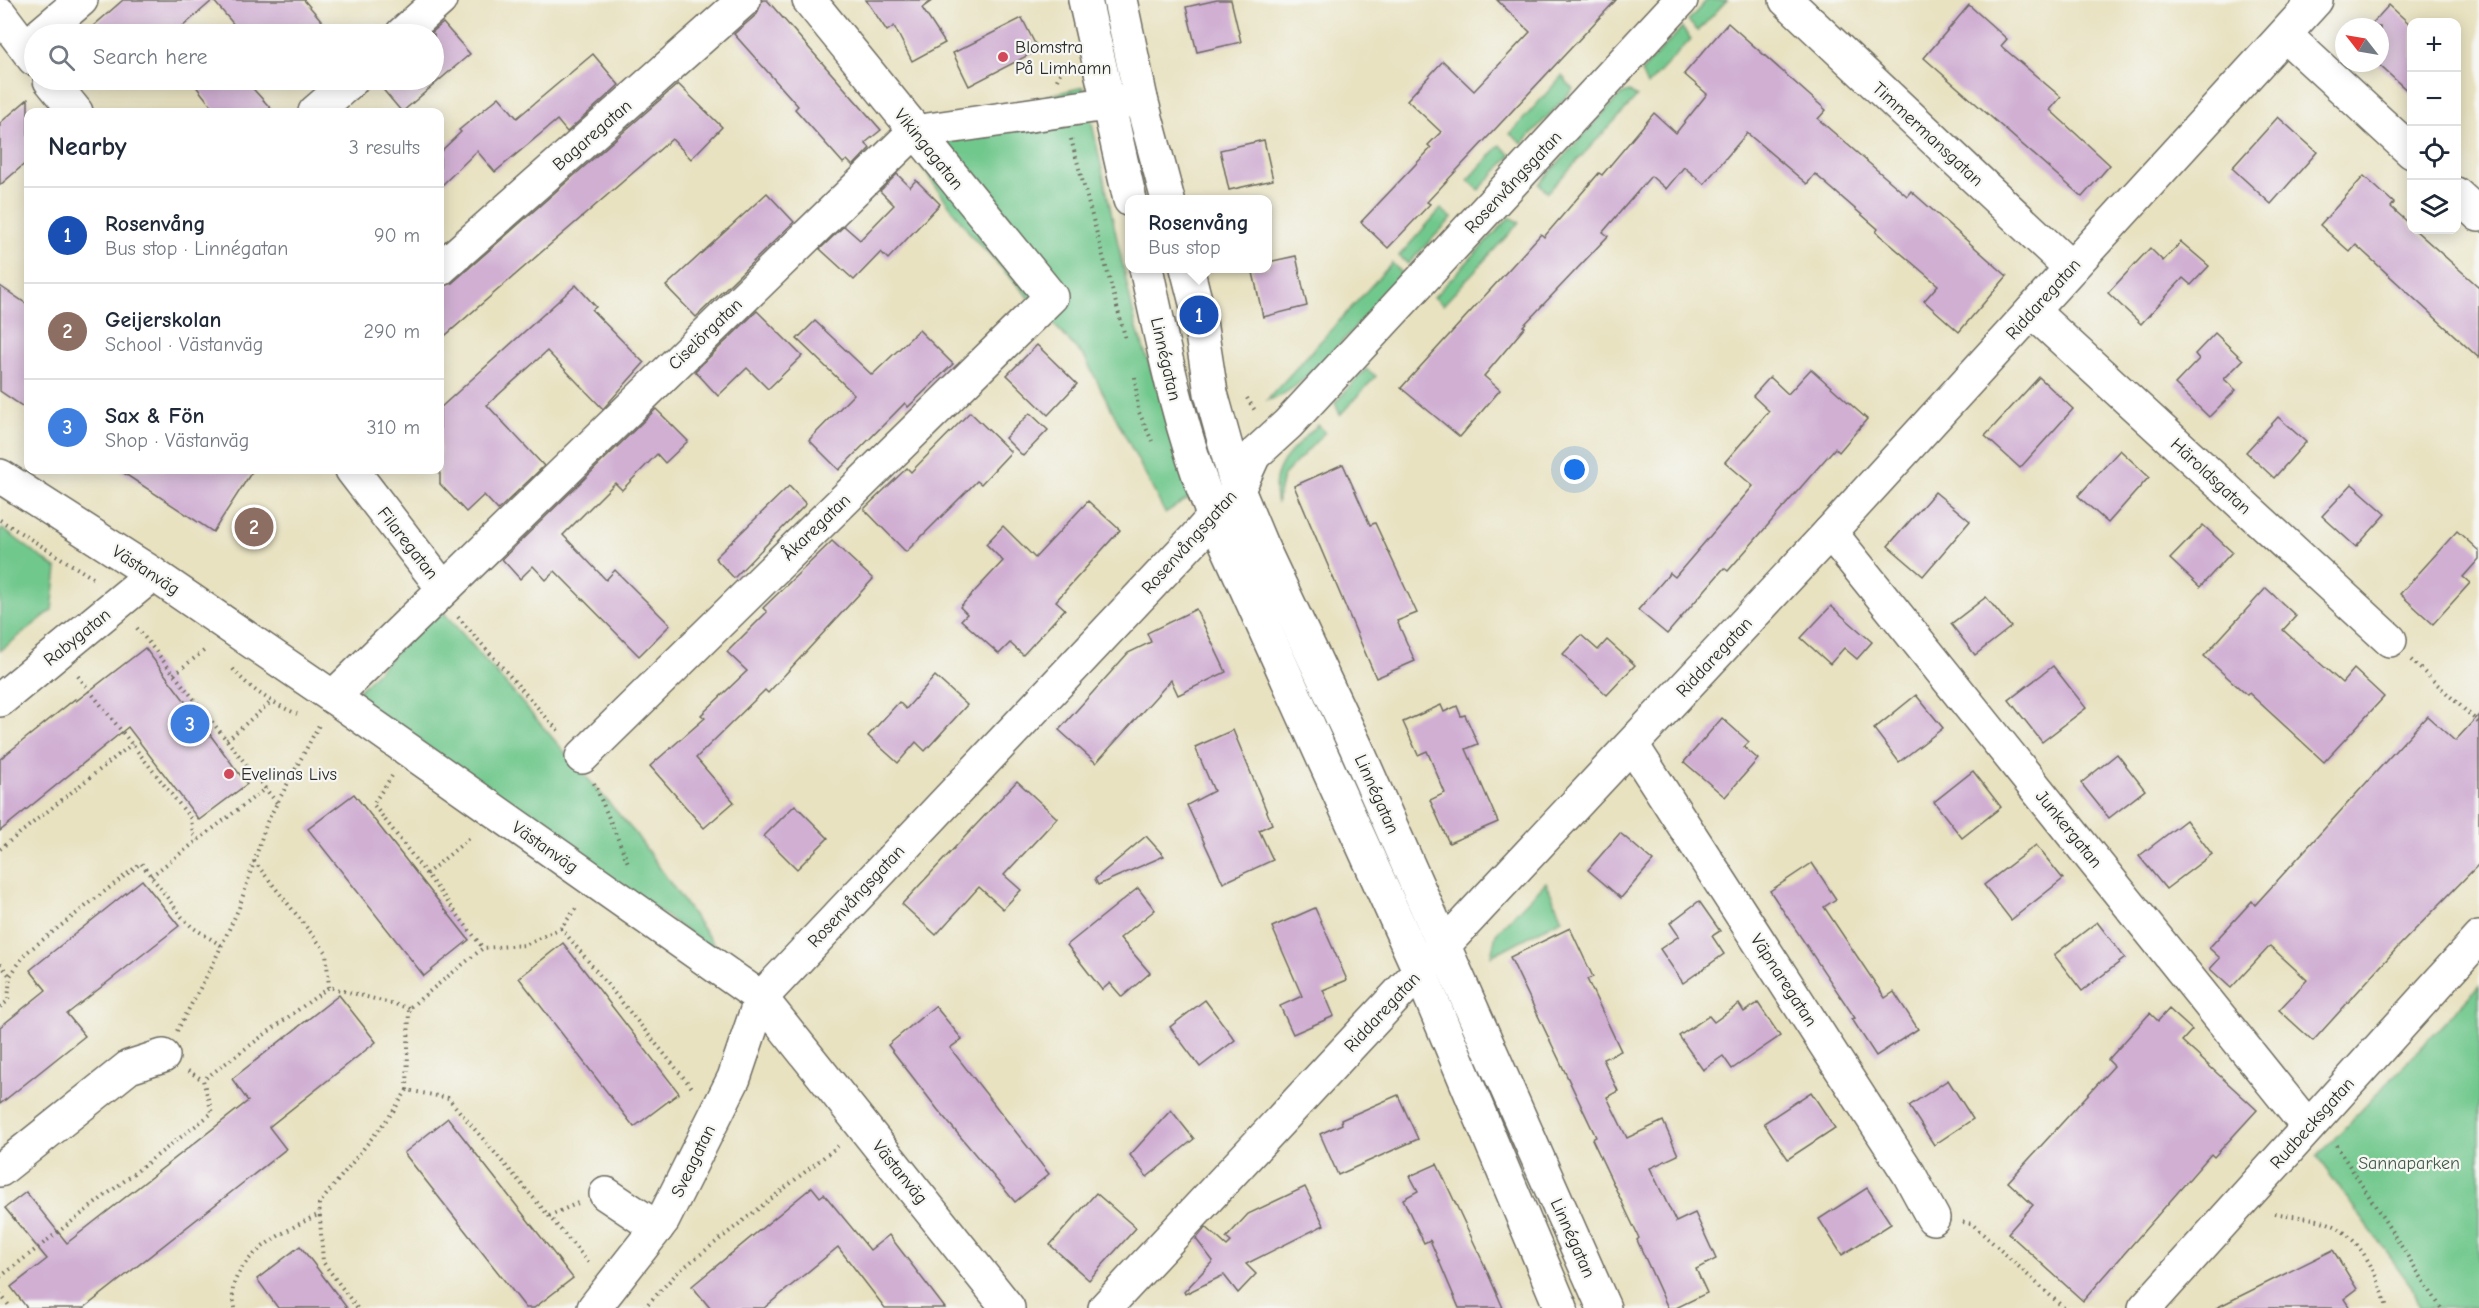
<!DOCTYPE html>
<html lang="en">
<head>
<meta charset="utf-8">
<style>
  body { margin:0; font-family:"Comic Neue",sans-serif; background:#f2f2f3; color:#1f2937 }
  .controls { position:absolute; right:18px; top:18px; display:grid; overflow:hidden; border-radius:12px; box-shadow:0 3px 15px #0003 }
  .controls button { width:54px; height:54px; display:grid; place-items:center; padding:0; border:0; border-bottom:2px solid #e0e1e3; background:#fff; color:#1f2937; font:30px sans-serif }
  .compass { position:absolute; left:2335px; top:18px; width:54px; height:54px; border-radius:50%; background:#fff; box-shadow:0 3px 15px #0003; rotate:301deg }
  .you { position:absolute; left:1575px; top:470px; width:21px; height:21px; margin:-15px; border:4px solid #fff; border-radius:50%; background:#1a73e8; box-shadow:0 0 0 9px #1a73e833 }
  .badge { display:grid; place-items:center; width:39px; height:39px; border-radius:50%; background:#0f766e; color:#fff; font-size:20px; font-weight:700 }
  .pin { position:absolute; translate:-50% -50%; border:3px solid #fff; box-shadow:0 2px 6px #0006 }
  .popup { position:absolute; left:1125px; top:195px; width:147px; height:78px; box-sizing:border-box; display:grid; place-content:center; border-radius:12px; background:#fff; filter:drop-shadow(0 2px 4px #0005); font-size:20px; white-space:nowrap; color:#747a83 }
  .popup b { font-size:22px; color:#1f2937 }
  .popup::after { content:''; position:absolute; left:50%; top:100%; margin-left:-12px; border:12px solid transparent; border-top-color:#fff }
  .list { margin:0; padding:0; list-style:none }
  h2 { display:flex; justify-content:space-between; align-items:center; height:78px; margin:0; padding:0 24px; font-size:26px }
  h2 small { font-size:20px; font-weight:400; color:#747a83 }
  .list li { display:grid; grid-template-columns:39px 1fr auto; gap:18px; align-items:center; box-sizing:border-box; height:96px; padding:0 24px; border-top:2px solid #e0e1e3 }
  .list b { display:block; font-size:22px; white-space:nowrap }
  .list p { margin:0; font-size:20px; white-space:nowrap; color:#747a83 }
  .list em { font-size:20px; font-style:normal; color:#747a83 }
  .icon { flex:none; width:33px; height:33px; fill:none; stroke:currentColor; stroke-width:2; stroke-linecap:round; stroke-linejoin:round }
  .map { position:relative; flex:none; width:2479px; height:1308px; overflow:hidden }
  .search { position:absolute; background:#fff; box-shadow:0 3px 15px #0003; left:24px; top:24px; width:420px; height:66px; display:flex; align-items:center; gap:15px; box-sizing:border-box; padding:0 21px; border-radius:33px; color:#747a83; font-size:22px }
  .panel { position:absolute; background:#fff; box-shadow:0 3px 15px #0003; left:24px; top:108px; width:420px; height:366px; border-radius:12px }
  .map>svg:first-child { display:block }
  .green { fill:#71c88d; stroke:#4e7a5c; stroke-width:1.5 }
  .building { fill:#d0afd3 }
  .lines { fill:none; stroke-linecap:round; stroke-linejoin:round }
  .minor-casing { stroke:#6d6b60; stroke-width:36 }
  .path { stroke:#6d6b60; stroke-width:4; stroke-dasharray:1.5 4.5; stroke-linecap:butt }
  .minor { stroke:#fff; stroke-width:33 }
  .poi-dot { fill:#d1495b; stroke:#f6f6f2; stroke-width:2 }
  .labels { text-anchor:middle; stroke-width:4.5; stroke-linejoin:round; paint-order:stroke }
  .poi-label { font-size:18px; fill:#2b2b2b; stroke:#f6f6f2; text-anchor:start }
  .street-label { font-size:18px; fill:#2b2b2b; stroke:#f6f6f2 }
  .park-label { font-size:18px; fill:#405a48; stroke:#f6f6f2 }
</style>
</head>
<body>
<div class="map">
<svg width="2479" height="1308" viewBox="0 0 2479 1308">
  <rect width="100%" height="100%" fill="#f6f6f2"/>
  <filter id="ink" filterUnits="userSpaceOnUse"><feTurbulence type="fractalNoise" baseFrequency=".0167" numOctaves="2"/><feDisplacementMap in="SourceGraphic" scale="12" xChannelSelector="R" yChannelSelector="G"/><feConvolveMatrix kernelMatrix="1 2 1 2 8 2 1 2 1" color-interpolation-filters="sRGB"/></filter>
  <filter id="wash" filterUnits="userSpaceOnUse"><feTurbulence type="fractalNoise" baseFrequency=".008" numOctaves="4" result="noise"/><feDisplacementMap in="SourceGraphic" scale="24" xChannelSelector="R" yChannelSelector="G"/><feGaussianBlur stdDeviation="1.35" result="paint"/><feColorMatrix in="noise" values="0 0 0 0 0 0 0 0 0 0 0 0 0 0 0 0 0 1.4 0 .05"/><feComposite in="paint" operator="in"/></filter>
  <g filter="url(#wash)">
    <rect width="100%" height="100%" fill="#e8e2c1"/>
    <!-- green -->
    <g class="green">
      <polygon points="1707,0 1727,0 1698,31 1688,21"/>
      <polygon points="1682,28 1691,39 1647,86 1641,72"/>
      <polygon points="1562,76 1573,89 1523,143 1510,134"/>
      <polygon points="1084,87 1136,326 1194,495 1165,513 1085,358 971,235 896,132"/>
      <polygon points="1629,92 1637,97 1548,192 1539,184 1620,95"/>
      <polygon points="1500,145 1511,155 1479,190 1468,180"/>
      <polygon points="1441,209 1452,218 1408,264 1399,256"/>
      <polygon points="1510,217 1519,223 1443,305 1434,297"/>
      <path d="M1392 263 1402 273C1376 302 1302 397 1267 400Z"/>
      <polygon points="1366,369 1376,376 1340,415 1335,403"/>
      <path d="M1318 425 1325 432 1283 476 1277 503C1268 465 1294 449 1318 425Z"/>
      <polygon points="3,529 57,569 52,610 0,651 0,531"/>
      <polygon points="439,607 635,833 722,956 354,696"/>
      <polygon points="1546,882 1562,919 1491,956 1496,933"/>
      <polygon points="2479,986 2479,1308 2419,1308 2412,1287 2317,1157"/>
    </g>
    <g id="blocks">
      <!-- building -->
      <g class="building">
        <polygon points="123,0 304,0 333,34 242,34 213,0 174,34 84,34"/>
        <polygon points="762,0 767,0 881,130 865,143 870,148 853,166 847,160 843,163 795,109 798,106 734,34 757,14"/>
        <polygon points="866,0 933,0 922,8 945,43 912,61 894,26 887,31"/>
        <polygon points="1217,0 1231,0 1241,42 1197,52 1186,7"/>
        <polygon points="1497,0 1616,0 1427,202 1430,204 1388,248 1361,222 1431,148 1428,145 1441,132 1407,100 1443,61 1474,91 1530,32"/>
        <polygon points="1969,5 2007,39 2001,46 2061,97 2050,110 2110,165 2082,197 1924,58"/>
        <polygon points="2389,5 2412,26 2412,95 2377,63 2380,63 2380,27 2369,27"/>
        <polygon points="1022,18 1038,50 969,86 953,53"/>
        <polygon points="443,23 470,54 402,112 375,80 434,80 434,34 430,34"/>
        <polygon points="1728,23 1826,110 1818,119 1907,196 1911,191 2007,276 1959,332 1924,301 1938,285 1876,232 1878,229 1815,174 1807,184 1747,133 1704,184 1684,167 1666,189 1651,176 1603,232 1608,236 1523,326 1525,327 1484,376 1500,390 1460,437 1401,388 1541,234 1544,237 1599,173 1602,175 1654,113 1676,133 1707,94 1684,74"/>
        <polygon points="593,54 619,85 567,132 557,120 495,172 477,151 440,187 440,152 461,132 459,130 499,97 517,118"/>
        <polygon points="191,80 245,80 274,112 216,112"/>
        <polygon points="678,84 722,127 691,159 672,139 440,340 440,287 452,283"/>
        <polygon points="28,99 28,161 0,185 0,123"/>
        <polygon points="2278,117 2317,152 2271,204 2232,168"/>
        <polygon points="1264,140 1273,180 1229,190 1220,150"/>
        <polygon points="897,174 910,187 916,180 940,204 888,259 881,252 854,280 820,249 844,226 860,240 894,205 880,191"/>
        <polygon points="2364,176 2394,203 2391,207 2412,226 2412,230 2415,230 2479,287 2479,358 2356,245 2350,252 2320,225"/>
        <polygon points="767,193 794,222 696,317 666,286"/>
        <polygon points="2181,242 2209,266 2191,285 2183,278 2141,324 2108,293 2150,248 2163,261"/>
        <polygon points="1296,256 1307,306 1263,317 1252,268 1268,268 1268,262"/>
        <polygon points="576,285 596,307 592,310 644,363 603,409 547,351 487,405 544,466 498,510 484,495 466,512 440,484 440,408"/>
        <polygon points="0,286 28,305 28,410 0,391"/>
        <polygon points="757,311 802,356 768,389 747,368 718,396 695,371"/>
        <polygon points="815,321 872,375 919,330 953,364 908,407 905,403 839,470 809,440 854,394 797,339"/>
        <polygon points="2215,333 2243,360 2224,379 2236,390 2209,417 2175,384 2199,359 2195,354"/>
        <polygon points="1037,345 1077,384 1048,415 1007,375"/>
        <polygon points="1811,369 1867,419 1839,452 1835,448 1728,571 1724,568 1667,634 1638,610 1670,573 1675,577 1753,486 1725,462 1769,411 1753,396 1770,377 1788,394"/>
        <polygon points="2039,377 2073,409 2020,468 1985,436"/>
        <polygon points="656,409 688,441 665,463 657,454 622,490 615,483 563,535 606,580 615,570 670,625 639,656 555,571 546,580 533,566 520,579 502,559"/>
        <polygon points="970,412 1011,452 981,484 977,481 906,552 864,509 907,468 911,472"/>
        <polygon points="1030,413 1048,430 1023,456 1005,438"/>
        <polygon points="2278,417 2306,442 2274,478 2246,452"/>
        <polygon points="2120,450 2149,477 2108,523 2078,496"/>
        <polygon points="1343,464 1370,525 1375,523 1417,613 1397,621 1415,661 1376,678 1294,486"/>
        <polygon points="119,470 253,470 213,532"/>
        <polygon points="2352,484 2386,514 2356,547 2322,516"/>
        <polygon points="789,486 806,504 734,578 715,558"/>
        <polygon points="1935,492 1970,521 1923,576 1888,546"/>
        <polygon points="1088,501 1120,530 1056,601 1065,609 1023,655 1010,643 999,654 961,620 967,614 960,607 1003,561 986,544 1003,526 1035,558"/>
        <polygon points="2203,525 2232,552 2200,587 2170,559"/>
        <polygon points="2457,531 2479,551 2479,559 2463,577 2470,583 2433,624 2400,594"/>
        <polygon points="832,541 873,579 768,693 765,690 696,758 734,802 704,828 650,766 705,718 701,715 747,671 727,652 767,612 763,608"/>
        <polygon points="2266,588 2296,616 2283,630 2342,683 2354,669 2384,697 2324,762 2249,693 2247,695 2204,656"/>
        <polygon points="1986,597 2011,627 1975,655 1951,624"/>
        <polygon points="1831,606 1872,642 1857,659 1844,648 1830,664 1801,638"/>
        <polygon points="1196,609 1226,672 1178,695 1171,680 1096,763 1059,730 1128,653 1151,642 1147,633"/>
        <polygon points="1581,635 1598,650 1607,640 1635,665 1607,695 1563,654"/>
        <polygon points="145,648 247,784 199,820 128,727 0,831 0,759 75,699 76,701"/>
        <polygon points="2053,666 2086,708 2042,742 2009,700"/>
        <polygon points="935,676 967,705 925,751 916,742 898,763 868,736 899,702 906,709"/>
        <polygon points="1916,695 1943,728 1899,762 1874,729"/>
        <polygon points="1441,705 1444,712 1457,706 1461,716 1465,715 1478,744 1466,749 1498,822 1449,843 1430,800 1445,793 1427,751 1418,755 1403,722"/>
        <polygon points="2479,715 2479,864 2398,947 2313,1041 2279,1010 2307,980 2270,946 2231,988 2210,969 2220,958 2209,948 2252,901 2255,905 2427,716 2455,741"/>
        <polygon points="1722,718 1749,742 1744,747 1758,759 1725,797 1684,762"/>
        <polygon points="1233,730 1272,824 1259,830 1273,860 1223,883 1187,805 1214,791 1195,747"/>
        <polygon points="2117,754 2145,790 2109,818 2081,783"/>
        <polygon points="1973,771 2001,807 1962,838 1934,802"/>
        <polygon points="1017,781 1057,818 1004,875 1021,890 1003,909 979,887 936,935 902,904"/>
        <polygon points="354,794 469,940 424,976 308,829"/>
        <polygon points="795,805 828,838 797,869 764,836"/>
        <polygon points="2186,820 2212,854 2166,889 2139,856"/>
        <polygon points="1620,833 1653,861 1621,898 1588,870"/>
        <polygon points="1146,836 1164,856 1098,885 1095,879"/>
        <polygon points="2036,845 2063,879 2011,920 1984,885"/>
        <polygon points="1812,863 1836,899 1824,907 1885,998 1894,992 1918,1029 1876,1056 1852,1019 1855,1018 1770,891"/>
        <polygon points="142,880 179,926 67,1014 85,1036 0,1104 0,1027 46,990 30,970"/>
        <polygon points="1138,888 1155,910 1120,938 1150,973 1122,997 1110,983 1102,990 1067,945"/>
        <polygon points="1699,901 1720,931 1712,936 1724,954 1683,983 1660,949 1679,936 1670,923"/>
        <polygon points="1315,908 1347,980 1323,990 1334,1016 1293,1034 1280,1006 1302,996 1272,927"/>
        <polygon points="2097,922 2125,958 2082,991 2054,955"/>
        <polygon points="1570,928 1593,977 1587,979 1621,1051 1603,1059 1618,1091 1607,1097 1627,1138 1663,1121 1678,1155 1650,1168 1676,1222 1695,1213 1716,1259 1696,1269 1707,1293 1676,1308 1668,1308 1637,1240 1639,1238 1592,1139 1596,1137 1510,957"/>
        <polygon points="563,943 679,1093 634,1127 519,978"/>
        <polygon points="339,995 376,1042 269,1127 286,1149 84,1308 27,1308 11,1287 47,1259 5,1208 26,1192 67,1243 248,1101 232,1079"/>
        <polygon points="1205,1000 1235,1040 1200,1067 1170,1027"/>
        <polygon points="1758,1003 1780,1036 1732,1069 1723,1056 1703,1070 1679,1036 1709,1016 1714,1022 1739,1004 1744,1012"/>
        <polygon points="935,1006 962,1039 950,1048 1049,1174 1015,1202 938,1110 888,1045"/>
        <polygon points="2169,1009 2192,1030 2182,1041 2257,1110 2214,1157 2211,1154 2083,1301 2008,1233 2033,1205 2008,1182 2114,1066 2108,1060 2150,1013 2158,1021"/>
        <polygon points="1948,1080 1973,1119 1934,1145 1909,1106"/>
        <polygon points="1811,1092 1835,1128 1788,1159 1764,1123"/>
        <polygon points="1398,1095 1418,1139 1338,1175 1320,1134 1342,1124 1341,1120"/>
        <polygon points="1171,1110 1194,1139 1147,1177 1130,1155"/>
        <polygon points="448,1118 573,1278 534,1308 526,1308 404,1153"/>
        <polygon points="1437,1164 1483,1262 1503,1308 1459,1308 1430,1240 1424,1243 1403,1199 1418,1191 1410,1176"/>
        <polygon points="812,1187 820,1197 824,1194 870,1250 889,1235 945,1308 885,1308 838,1247 764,1308 710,1308 692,1286"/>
        <polygon points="1305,1187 1324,1225 1246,1264 1256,1274 1238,1293 1224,1275 1185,1294 1184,1292 1213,1261 1196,1239 1206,1227 1227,1246 1231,1242 1226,1238 1248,1214"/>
        <polygon points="1867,1188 1891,1224 1842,1255 1819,1219"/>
        <polygon points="1096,1193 1136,1228 1089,1280 1050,1245"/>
        <polygon points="300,1246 317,1268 347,1308 278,1308 257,1279"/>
        <polygon points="2333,1250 2357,1289 2344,1299 2350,1308 2216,1308"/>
      </g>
    </g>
  </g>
  <g filter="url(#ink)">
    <use href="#blocks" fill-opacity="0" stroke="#6d6b60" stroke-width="1.5"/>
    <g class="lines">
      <!-- minor casing -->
      <g class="minor-casing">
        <g id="minor">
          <polyline points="1085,0 1130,200"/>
          <polyline points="1120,0 1141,99 1168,200"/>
          <polyline points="1786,0 2071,268"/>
          <polyline points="0,14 34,59"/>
          <polyline points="41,34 81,0"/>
          <polyline points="402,34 440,0"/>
          <polyline points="2285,35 2412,152"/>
          <polyline points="50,80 76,112"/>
          <polyline points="315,112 352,80"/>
          <polyline points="2456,194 2479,215"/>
          <path d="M1146 268C1164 353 1182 437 1214 517L1420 972 1561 1308"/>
          <polyline points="1187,268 1199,315 1211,393 1238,490 1261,545 1356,747 1604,1308"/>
          <polyline points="440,269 744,0"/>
          <polyline points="2032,311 2390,640"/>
          <polyline points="352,470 443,588"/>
          <polyline points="0,476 153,574 333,697 761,998 1008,1308"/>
          <polyline points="1830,532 2308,1127"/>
          <polyline points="333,697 914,132 1141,99"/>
          <polyline points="0,700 153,574"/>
          <polyline points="1632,745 1909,1174 1933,1218"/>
          <polyline points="582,757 1051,297 809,0"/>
          <polyline points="0,1170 129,1067 163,1056"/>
          <polyline points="606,1194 657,1228"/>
          <polyline points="594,1308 663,1220 734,1078 761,998 1196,537 1238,490 1254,455 1288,424 1681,0"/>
          <polyline points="1105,1308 1830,532 2316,0"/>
          <polyline points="2145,1308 2479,938"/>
        </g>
      </g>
      <!-- path -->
      <g class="path">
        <polyline points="1057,80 1065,62"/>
        <polyline points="1071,139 1126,340"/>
        <polyline points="1135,377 1138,410 1152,441"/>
        <polyline points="1247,398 1256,412"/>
        <polyline points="0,520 96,580"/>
        <polyline points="458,617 560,733"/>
        <polyline points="137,628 277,803"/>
        <polyline points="2411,660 2479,723"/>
        <path d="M233 669C250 690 273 703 297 714"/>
        <polyline points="174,674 205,650"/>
        <polyline points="78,676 191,819 193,834 198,839"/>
        <polyline points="227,740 272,701"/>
        <polyline points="392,776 373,804 483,948"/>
        <polyline points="594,783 629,865"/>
        <polyline points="0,849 132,744"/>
        <polyline points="254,861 326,952 329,987"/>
        <polyline points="426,874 472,836"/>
        <polyline points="151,876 266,788"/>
        <polyline points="561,928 693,1089"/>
        <polyline points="0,964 10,976"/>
        <polyline points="0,1007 8,1001 10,976 26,953 141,863 182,917 192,927 222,946"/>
        <polyline points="177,1031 212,966 239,908 267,822 319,725"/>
        <polyline points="188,1071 203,1080"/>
        <polyline points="407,1090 409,1008 483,948 525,945 561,928 577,907"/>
        <polyline points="2336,1145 2441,1308"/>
        <path d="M2275 1213C2293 1217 2314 1217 2330 1224 2361 1237 2379 1277 2387 1308"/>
        <polyline points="549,1216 578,1203"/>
        <polyline points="1963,1222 1972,1224 2064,1308"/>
        <polyline points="0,1277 212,1113 203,1080 329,987 409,1008"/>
        <polyline points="0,1294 11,1308"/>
        <path d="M235 1308C234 1302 232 1295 233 1289 238 1254 291 1227 320 1214"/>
        <polyline points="357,1308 323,1262 319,1204 392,1113 407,1090 448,1098 589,1263"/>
        <polyline points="644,1308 678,1272 838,1146"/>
      </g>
      <!-- minor -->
      <use href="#minor" class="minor"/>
    </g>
  </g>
  <!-- markers -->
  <g class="poi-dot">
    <circle cx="1003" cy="57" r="6"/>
    <circle cx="229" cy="774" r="6"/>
  </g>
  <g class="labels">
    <!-- poi labels -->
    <g class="poi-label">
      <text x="1015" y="53">Blomstra<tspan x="1015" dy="21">På Limhamn</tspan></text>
      <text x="241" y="780">Evelinas Livs</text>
    </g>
    <!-- street labels -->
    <g class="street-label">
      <text transform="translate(1928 134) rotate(43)" y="6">Timmermansgatan</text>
      <text transform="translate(592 135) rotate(-41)" y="6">Bagaregatan</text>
      <text transform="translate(929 149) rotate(51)" y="6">Vikingagatan</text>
      <text transform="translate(1513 182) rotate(-47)" y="6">Rosenvångsgatan</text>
      <text transform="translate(2043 299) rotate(-48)" y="6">Riddaregatan</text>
      <text transform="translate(705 334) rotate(-44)" y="6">Ciselörgatan</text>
      <text transform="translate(1166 359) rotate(77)" y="6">Linnégatan</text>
      <text transform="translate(2211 476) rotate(43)" y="6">Häroldsgatan</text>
      <text transform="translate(816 527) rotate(-44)" y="6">Åkaregatan</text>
      <text transform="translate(1189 542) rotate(-48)" y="6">Rosenvångsgatan</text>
      <text transform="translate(408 543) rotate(52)" y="6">Filaregatan</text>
      <text transform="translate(146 570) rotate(33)" y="6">Västanväg</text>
      <text transform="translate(77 637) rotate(-39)" y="6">Rabygatan</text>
      <text transform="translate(1714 657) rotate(-47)" y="6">Riddaregatan</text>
      <text transform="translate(1377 794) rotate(66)" y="6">Linnégatan</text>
      <text transform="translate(2069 829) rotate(51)" y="6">Junkergatan</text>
      <text transform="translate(545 847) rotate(35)" y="6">Västanväg</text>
      <text transform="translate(856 896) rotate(-47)" y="6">Rosenvångsgatan</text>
      <text transform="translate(1784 980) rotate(57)" y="6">Väpnaregatan</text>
      <text transform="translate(1382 1012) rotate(-47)" y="6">Riddaregatan</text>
      <text transform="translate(2312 1123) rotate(-48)" y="6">Rudbecksgatan</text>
      <text transform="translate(693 1161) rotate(-64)" y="6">Sveagatan</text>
      <text transform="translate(900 1172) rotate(51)" y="6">Västanväg</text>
      <text transform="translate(1573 1238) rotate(66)" y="6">Linnégatan</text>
    </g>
    <!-- park labels -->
    <g class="park-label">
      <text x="2409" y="1169">Sannaparken</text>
    </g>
  </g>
</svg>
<div class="controls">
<button>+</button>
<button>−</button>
<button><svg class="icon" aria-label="locate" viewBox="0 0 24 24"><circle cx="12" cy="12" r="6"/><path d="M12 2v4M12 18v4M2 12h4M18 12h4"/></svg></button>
<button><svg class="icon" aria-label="layers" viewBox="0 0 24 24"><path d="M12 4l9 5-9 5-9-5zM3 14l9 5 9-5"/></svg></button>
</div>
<svg class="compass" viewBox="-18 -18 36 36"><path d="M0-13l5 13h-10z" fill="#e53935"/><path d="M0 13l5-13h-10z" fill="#747a83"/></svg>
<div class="you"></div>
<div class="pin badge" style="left:1199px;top:315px;background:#1a4fb4">1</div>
<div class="popup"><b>Rosenvång</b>Bus stop</div>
<div class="pin badge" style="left:254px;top:527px;background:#8d6e63">2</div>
<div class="pin badge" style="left:190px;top:724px;background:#3f7fe0">3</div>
<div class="search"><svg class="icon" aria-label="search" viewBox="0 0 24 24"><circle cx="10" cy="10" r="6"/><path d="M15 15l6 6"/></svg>Search here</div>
<section class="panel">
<h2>Nearby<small>3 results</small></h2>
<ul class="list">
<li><span class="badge" style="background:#1a4fb4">1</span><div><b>Rosenvång</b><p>Bus stop · Linnégatan</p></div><em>90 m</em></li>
<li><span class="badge" style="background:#8d6e63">2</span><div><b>Geijerskolan</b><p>School · Västanväg</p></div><em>290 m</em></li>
<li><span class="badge" style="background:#3f7fe0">3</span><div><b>Sax &amp; Fön</b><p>Shop · Västanväg</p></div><em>310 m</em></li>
</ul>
</section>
</div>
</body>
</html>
